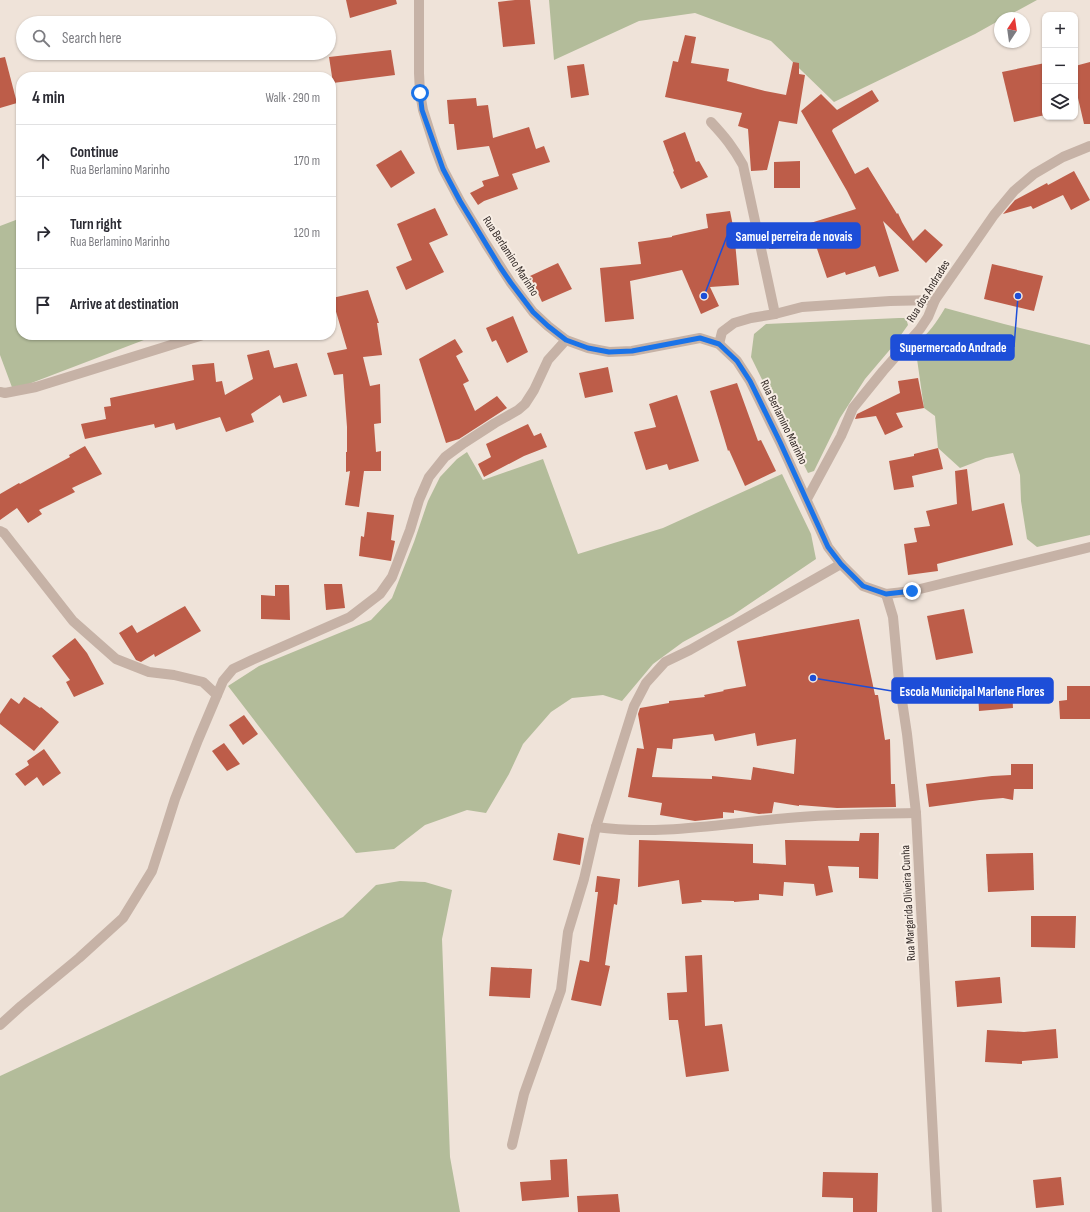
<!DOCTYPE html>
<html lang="en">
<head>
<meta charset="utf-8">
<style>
  body { margin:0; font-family:"Sofia Sans Condensed",sans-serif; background:#f2f2f3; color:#2b2b33 }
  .controls { position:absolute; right:12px; top:12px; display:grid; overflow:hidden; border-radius:8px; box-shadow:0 1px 3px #0004 }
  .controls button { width:36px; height:36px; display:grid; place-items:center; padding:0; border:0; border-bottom:1px solid #e1e1e2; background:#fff; color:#2b2b33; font:20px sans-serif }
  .compass { position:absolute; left:994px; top:12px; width:36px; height:36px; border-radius:50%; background:#fff; box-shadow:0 1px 3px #0004; rotate:13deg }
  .stop { position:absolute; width:12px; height:12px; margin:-9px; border:3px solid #1a73e8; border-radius:50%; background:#fff }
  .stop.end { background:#1a73e8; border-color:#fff; box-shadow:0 1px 4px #0008 }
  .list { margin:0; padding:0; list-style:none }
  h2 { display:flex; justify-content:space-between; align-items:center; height:52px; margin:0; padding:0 16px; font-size:17px }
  h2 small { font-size:13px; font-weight:400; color:#7c7c81 }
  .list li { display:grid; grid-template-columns:26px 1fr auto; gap:12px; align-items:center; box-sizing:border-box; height:72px; padding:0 16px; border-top:1px solid #e1e1e2 }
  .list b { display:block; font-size:15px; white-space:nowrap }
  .list p { margin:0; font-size:13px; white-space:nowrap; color:#7c7c81 }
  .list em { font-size:13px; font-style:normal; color:#7c7c81 }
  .icon { flex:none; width:22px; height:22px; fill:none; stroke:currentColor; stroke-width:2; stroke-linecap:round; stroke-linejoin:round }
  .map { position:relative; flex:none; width:1090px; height:1212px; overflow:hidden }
  .search { position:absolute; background:#fff; box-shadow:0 1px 3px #0004; left:16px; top:16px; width:320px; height:44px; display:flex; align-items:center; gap:10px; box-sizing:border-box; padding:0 14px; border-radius:22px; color:#7c7c81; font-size:15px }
  .panel { position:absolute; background:#fff; box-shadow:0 1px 3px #0004; left:16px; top:72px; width:320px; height:268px; border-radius:16px }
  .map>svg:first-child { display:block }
  .green { fill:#b3bc9a }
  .building { fill:#bd5d49; fill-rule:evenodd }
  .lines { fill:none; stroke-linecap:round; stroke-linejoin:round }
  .minor { stroke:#c6b2a6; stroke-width:10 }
  .route { stroke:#1a73e8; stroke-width:5 }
  .labels { text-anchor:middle; stroke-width:4; stroke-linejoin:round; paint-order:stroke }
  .street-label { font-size:12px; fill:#322926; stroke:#f7ede4 }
  .leader { fill:none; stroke:#1d4ed8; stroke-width:1.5 }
  .callout-dot { fill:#1d4ed8; stroke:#f7ede4; stroke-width:1.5 }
  .callout { fill:#1d4ed8; stroke:#1d4ed8; stroke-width:1.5 }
  .callout-label { font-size:13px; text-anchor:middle; font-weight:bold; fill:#fff }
</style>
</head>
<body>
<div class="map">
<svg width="1090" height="1212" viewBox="0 0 1090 1212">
  <rect width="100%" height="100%" fill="#efe3d9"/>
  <!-- green -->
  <g class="green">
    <polygon points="549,0 1037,0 1004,18 1000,18 1000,20 975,34 834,102 771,41 695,13 639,21 554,60"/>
    <polygon points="21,218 21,335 157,335 13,390 0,355 0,226"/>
    <path d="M945 308 1004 324 1090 345V535L1037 547 1027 539 1021 501 1020 475 1013 453 986 458 960 468 938 448 935 416 924 408 915 345C929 333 936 323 945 308Z"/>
    <polygon points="899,318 906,318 908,325 893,346 865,379 840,418 814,471 808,473 751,357 754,334 766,324"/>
    <polygon points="467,452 483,480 543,459 578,554 663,528 782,474 811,534 816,559 733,615 683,642 653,664 622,701 603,695 572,698 551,712 523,744 509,774 486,813 467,810 425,825 394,849 356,853 228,686 259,666 371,620 392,598 414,542 428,501 440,477 457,459"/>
    <polygon points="400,881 425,882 452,890 442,939 450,1157 460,1212 0,1212 0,1076 343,917 376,885"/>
  </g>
  <!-- building -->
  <g class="building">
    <polygon points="346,0 396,0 397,4 350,18"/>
    <polygon points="515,0 530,0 535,44 503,47 498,2"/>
    <polygon points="685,35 696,37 691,63 729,69 727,81 765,91 786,95 793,62 799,63 799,74 805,75 797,124 779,121 767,170 751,171 748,129 738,126 742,113 665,97 673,61 678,62"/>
    <polygon points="391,50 395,75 333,83 329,57"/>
    <polygon points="5,57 17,103 0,108 0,58"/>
    <polygon points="1090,62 1090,124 1084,124 1075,85 1075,66"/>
    <polygon points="1045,63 1045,115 1014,122 1002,72"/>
    <polygon points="584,64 589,95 571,98 567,66"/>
    <polygon points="872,90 879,101 833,129 832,131 855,174 868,167 897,214 898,213 902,222 913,241 925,229 943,245 926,263 883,221 899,271 879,277 875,266 846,275 845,272 827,278 814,240 783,248 769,249 769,232 781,232 856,209 847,191 801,111 821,94 837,110"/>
    <polygon points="476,98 477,106 488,105 493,138 529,127 536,149 544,146 550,162 512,174 518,189 484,201 478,205 470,193 484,186 482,181 499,176 489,146 457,150 454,124 449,124 447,100"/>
    <polygon points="685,132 696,162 699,161 708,177 681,189 673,172 674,171 663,141"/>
    <polygon points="401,150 415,173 391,188 376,165"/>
    <polygon points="800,161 800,188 774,188 774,162"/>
    <polygon points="1074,171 1090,200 1071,210 1063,195 1033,209 1031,206 1003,214 1015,200 1047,183 1048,185"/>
    <polygon points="435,208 448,235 429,243 444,272 406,290 396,267 412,260 397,224"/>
    <polygon points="730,211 734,231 739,285 710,287 719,306 701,314 682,270 630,281 634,319 605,322 600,268 641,264 638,242 672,237 672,236 708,228 706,214"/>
    <polygon points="558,263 572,289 542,302 530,276"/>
    <polygon points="992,264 1043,276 1034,311 984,299"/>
    <polygon points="368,290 379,323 377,323 382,355 363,357 370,386 380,384 381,423 374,424 376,452 381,451 381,471 364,471 359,507 345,505 350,471 346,472 346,452 347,452 347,427 343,374 334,375 327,353 347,349 332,298"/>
    <polygon points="513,316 528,352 507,363 496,340 492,342 486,328"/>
    <polygon points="455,339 463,352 456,356 469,381 463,384 475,411 497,396 507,408 459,439 446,443 419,359"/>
    <polygon points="269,350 274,368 297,363 307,396 283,403 280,395 251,414 254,422 226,432 220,417 176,430 174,423 155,428 154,424 85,439 81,424 106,419 104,407 111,406 110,398 194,380 192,365 214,363 216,382 222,381 225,395 253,379 247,355"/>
    <polygon points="608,367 613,392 585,398 579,373"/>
    <polygon points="918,378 924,408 896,413 903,427 885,435 876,416 855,419 857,414 900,393 898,381"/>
    <polygon points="737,383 758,441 761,440 776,471 745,486 729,450 728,451 710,391"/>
    <polygon points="677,395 699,461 669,470 667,464 646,470 634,432 656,427 649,404"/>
    <polygon points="528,424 534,436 541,433 547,447 524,456 484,477 478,464 491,457 486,444"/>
    <polygon points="85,446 102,474 72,488 75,492 39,510 42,514 28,523 17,508 0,520 0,494 19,483 20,484 70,457 69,455"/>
    <polygon points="938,448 943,469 912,476 914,487 894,490 889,461 914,456 914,454"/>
    <polygon points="967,469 972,511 1004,503 1013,545 937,564 938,571 908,575 904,544 917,542 914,528 930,526 926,511 957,504 955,471"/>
    <polygon points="367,512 394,515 391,540 395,541 391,561 359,556 361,536 364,537"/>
    <polygon points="324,584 342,584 345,608 326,610"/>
    <polygon points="275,585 289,585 290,620 261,619 261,595 275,596"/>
    <polygon points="185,606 201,631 155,657 154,654 141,662 136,660 119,633 132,625 137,633"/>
    <polygon points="964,609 973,653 936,660 927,616"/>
    <path d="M859 619 875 695H878L885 740 890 739 891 784H895L896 807 837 808 799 805V806L774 802 772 813 759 814 734 810V813L723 812V818L695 821 660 815 662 803 628 797 637 748 644 749 638 714 640 708 669 703V701L705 697 704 695 724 691 723 690 746 686 737 641ZM755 733 757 746 796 739 794 774 753 767 751 780 712 776V779L652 777 657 748 672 749 673 739 713 734 715 741Z"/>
    <polygon points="75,638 87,653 104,684 74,697 66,682 70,680 52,656"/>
    <polygon points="1067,686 1090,686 1090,719 1060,719 1059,701 1067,700"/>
    <polygon points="1012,689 1013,708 979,711 978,691"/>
    <polygon points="24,697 40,708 41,707 59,722 34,751 0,724 0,714 11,698 19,704"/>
    <polygon points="244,715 258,734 243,745 229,725"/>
    <polygon points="224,743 240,764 227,771 212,751"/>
    <polygon points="44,749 61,773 43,786 37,777 25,786 15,774 29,765 27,761"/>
    <polygon points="1011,764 1033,764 1033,789 1014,789 1013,800 1003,798 980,800 929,807 926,784 992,776 1011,775"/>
    <polygon points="558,833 584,838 580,865 553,860"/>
    <polygon points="860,833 879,833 878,879 859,878 859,867 828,866 833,892 816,896 814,884 784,882 783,896 759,894 759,900 734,902 734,901 701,900 702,902 682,904 679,880 638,887 639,840 753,844 753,863 786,865 785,840 859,841"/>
    <polygon points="1033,853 1034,890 988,892 986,854"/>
    <polygon points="597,876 620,879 617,905 614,904 605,965 610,966 601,1006 571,1000 580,960 589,962 598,892 595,892"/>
    <polygon points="1031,916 1076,916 1075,948 1031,947"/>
    <polygon points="702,955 705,1026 722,1024 729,1071 686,1077 678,1020 669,1020 667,993 687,992 685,956"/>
    <polygon points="491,967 532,969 530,998 489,996"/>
    <polygon points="1000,977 1002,1003 957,1007 955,981"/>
    <polygon points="1056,1029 1058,1058 1022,1061 1022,1064 985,1062 987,1030 1024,1032"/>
    <polygon points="567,1159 569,1197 522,1201 520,1182 551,1180 550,1160"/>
    <polygon points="823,1172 878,1173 877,1212 853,1212 853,1198 822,1197"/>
    <polygon points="1061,1177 1064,1205 1036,1208 1033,1180"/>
    <polygon points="618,1194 620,1212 578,1212 577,1196"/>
  </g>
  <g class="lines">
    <!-- minor -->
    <g class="minor">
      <polyline points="419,0 419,73 420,93 423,110 435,148 443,169 460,201 486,244 511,283 533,312 548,326 566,340 588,348 609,352 632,351 700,338 719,344 737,361 750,381 780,442 828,547 841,564 863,586 886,594 912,591 1090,547"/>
      <path d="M711 122C725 137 733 147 743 165L775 314"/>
      <polyline points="719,344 722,332 734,323 751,318 775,314 802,307 890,301 935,300"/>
      <polyline points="0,392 5,393 36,387 203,335"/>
      <polyline points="807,499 841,436 853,408 883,371 920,329 928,317 935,300 994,215 1014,191 1034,174 1063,157 1090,146"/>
      <polyline points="0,531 4,533 73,621 116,659 149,672 174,675 203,682 217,695"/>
      <path d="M841 564 690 650 665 662 646 683 634 706 596 827C658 836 726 823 788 818 831 814 874 814 916 813"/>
      <polyline points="886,594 893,617 899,681 907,734 916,813 937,1212"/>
      <polyline points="0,1025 21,1006 79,958 123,918 152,871 163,837 175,799 198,740 223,681 233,669 252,660 350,617 380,594 392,577 410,530 419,500 429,477 445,457 464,443 495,423 518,410 525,404 534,390 548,360 566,340"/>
      <polyline points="512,1145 524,1094 561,990 568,932 584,879 596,827"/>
    </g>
  </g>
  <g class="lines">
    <!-- route -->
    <polyline class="route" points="420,93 422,110 443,169 460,201 500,267 511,283 533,312 548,326 566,340 588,348 609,352 632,351 700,338 719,344 737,361 750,381 780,442 828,547 841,564 863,586 886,594 912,591"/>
  </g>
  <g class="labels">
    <!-- street labels -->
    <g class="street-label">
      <text transform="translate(511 256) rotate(57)" y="4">Rua Berlamino Marinho</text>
      <text transform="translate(928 291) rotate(-58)" y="4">Rua dos Andrades</text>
      <text transform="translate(784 422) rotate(64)" y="4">Rua Berlamino Marinho</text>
      <text transform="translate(908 903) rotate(-93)" y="4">Rua Margarida Oliveira Cunha</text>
    </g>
  </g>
  <!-- callouts -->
  <path class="leader" d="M704 296L727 236M1018 296L1014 347M813 678L892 691"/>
  <g class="callout-dot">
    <circle cx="704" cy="296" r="4"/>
    <circle cx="1018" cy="296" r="4"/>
    <circle cx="813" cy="678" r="4"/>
  </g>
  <g class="callout">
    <rect x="727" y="223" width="133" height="25" rx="4"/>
    <rect x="891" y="335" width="123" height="25" rx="4"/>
    <rect x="892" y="678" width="161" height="25" rx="4"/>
  </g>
  <g class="callout-label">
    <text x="794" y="241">Samuel perreira de novais</text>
    <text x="953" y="352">Supermercado Andrade</text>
    <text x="972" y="696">Escola Municipal Marlene Flores</text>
  </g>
</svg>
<div class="controls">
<button>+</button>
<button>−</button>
<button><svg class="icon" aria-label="layers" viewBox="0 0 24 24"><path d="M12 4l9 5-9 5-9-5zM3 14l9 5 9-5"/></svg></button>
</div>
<svg class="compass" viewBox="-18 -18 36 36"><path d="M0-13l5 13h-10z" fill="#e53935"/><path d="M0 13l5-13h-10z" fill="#7c7c81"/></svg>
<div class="stop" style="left:420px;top:93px"></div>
<div class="stop end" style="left:912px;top:591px"></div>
<div class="search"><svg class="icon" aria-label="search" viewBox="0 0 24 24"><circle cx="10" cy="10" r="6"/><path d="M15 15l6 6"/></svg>Search here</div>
<section class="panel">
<h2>4 min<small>Walk · 290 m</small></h2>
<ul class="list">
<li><svg class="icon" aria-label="ahead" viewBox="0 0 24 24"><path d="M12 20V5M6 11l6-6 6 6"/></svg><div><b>Continue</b><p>Rua Berlamino Marinho</p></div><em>170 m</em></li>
<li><svg class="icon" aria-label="right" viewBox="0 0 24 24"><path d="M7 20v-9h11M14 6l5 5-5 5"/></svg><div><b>Turn right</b><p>Rua Berlamino Marinho</p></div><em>120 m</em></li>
<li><svg class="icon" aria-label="arrive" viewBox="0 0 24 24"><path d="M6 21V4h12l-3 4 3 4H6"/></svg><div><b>Arrive at destination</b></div></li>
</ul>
</section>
</div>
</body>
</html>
